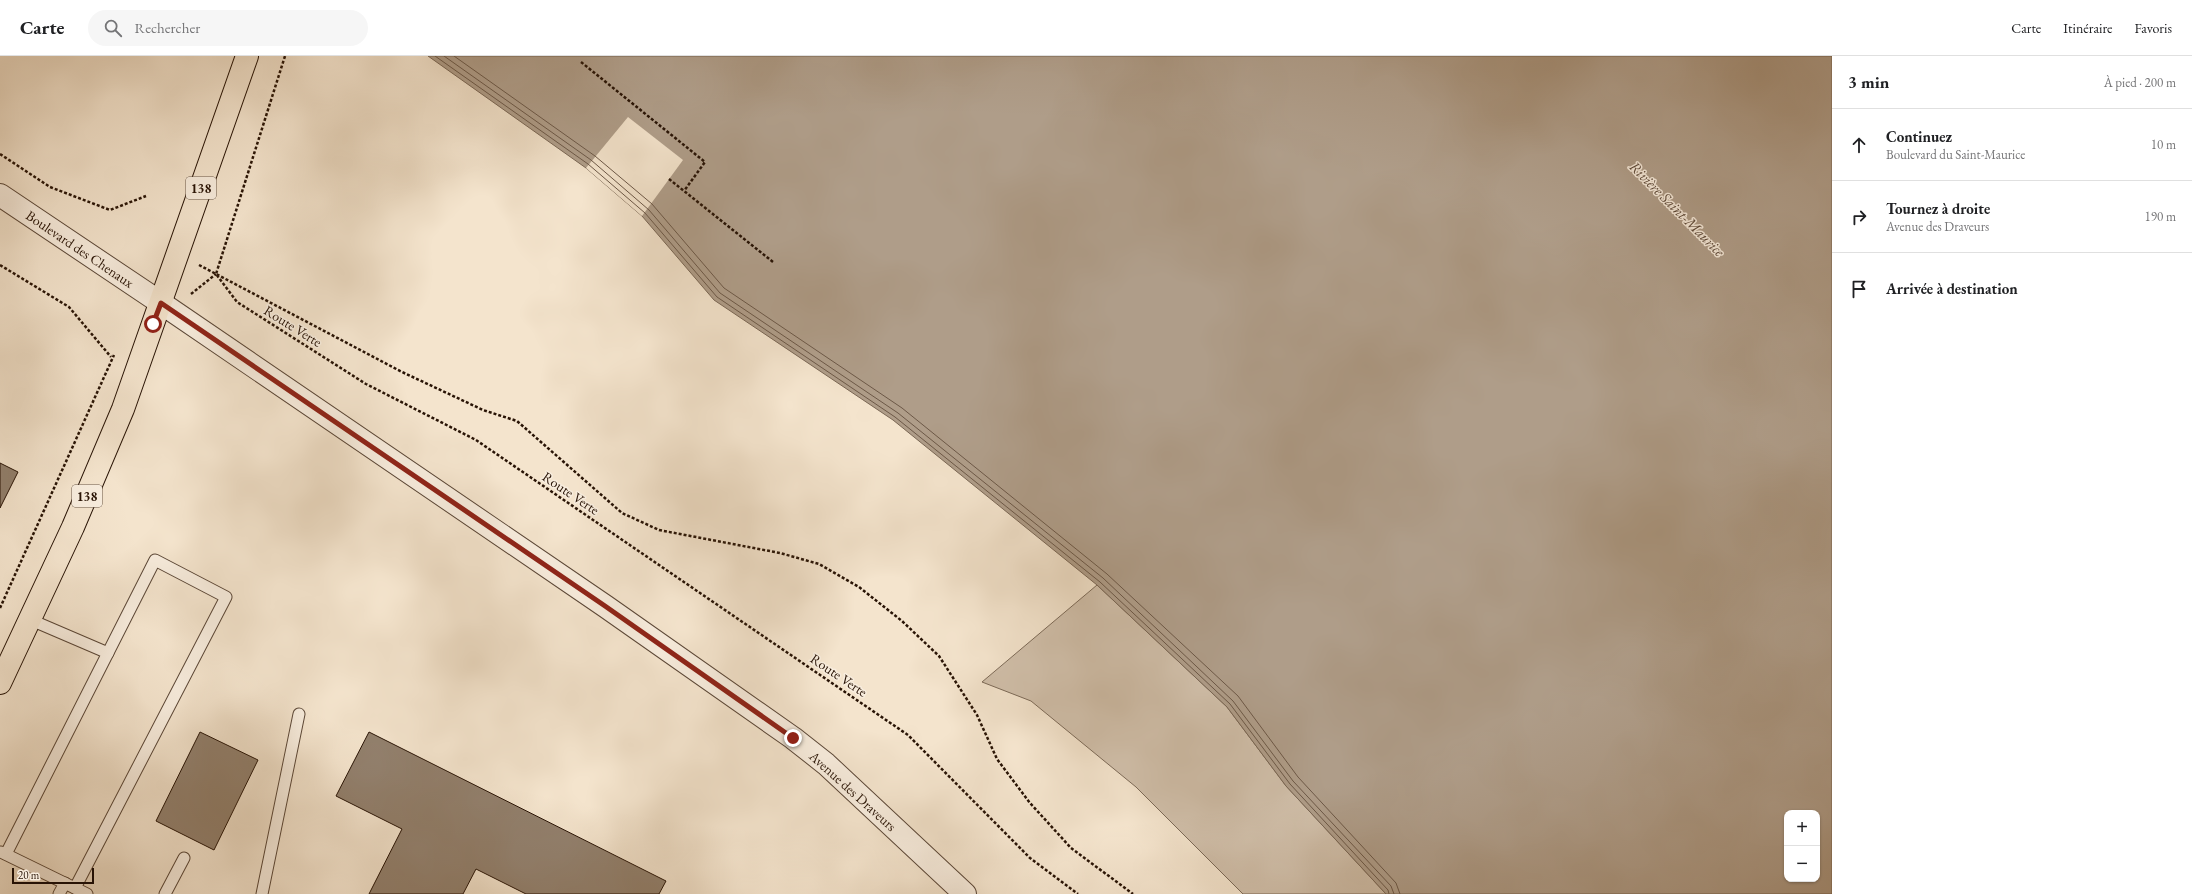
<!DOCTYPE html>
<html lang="fr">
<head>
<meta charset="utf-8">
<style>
  body { margin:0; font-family:"EB Garamond",serif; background:#f6f6f6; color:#202124 }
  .controls { position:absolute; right:12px; bottom:12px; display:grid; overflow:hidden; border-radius:8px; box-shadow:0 1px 3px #0004 }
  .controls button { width:36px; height:36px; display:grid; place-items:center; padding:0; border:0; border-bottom:1px solid #e0e0e0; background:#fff; color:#202124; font:20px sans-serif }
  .scale { position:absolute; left:12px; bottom:10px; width:82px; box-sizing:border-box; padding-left:4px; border:2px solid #281305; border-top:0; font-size:11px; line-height:14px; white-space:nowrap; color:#281305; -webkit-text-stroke:3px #f8edde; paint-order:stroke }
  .stop { position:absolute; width:12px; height:12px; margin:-9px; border:3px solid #8f2418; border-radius:50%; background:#fff }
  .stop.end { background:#8f2418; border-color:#fff; box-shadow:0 1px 4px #0008 }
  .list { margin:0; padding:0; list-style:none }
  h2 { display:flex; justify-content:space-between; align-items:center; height:52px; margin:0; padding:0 16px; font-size:17px }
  h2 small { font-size:13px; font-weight:400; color:#757577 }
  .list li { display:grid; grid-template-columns:26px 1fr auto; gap:12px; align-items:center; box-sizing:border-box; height:72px; padding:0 16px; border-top:1px solid #e0e0e0 }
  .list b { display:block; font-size:15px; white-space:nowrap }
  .list p { margin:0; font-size:13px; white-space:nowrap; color:#757577 }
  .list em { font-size:13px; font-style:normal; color:#757577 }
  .icon { flex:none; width:22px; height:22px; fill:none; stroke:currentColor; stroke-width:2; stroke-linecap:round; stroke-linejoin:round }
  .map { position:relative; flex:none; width:1832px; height:838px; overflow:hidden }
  header { display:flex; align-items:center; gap:24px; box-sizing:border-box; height:56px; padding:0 20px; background:#fff; border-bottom:1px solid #e0e0e0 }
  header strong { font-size:19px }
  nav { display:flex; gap:22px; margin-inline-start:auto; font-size:14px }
  .search { width:280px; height:36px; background:#f6f6f6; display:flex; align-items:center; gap:10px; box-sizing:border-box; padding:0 14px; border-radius:22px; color:#757577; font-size:15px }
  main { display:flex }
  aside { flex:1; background:#fff }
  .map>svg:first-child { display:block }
  .green { fill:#d1c0ab; stroke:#7c6a58 }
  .water { fill:#af9d89; stroke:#796654; fill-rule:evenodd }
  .pier { fill:#f4e4cd }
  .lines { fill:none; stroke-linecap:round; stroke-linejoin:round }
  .shore { stroke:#6c5847; stroke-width:1 }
  .building { fill:#92806d; stroke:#281305 }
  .service-casing { stroke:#5b4737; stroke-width:13 }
  .minor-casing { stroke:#5b4737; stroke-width:24 }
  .tertiary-casing { stroke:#5b4737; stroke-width:24 }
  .primary-casing { stroke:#281305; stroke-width:24 }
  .path { stroke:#281305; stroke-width:2.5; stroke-dasharray:3 2; stroke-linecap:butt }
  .service { stroke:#f8edde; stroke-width:11 }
  .minor { stroke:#f8edde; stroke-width:22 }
  .tertiary { stroke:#f8edde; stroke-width:22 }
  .primary { stroke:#f4e4cd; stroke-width:22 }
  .route { stroke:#8f2418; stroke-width:5 }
  .labels { text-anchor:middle; stroke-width:3; stroke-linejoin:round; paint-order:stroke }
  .shield { fill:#f8edde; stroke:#665446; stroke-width:1 }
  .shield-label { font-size:13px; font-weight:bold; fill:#281305 }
  .street-label { font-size:14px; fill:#281305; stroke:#f8edde }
  .water-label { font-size:15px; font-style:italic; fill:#5e4a3a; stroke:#f8edde }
</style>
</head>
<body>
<header>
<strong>Carte</strong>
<div class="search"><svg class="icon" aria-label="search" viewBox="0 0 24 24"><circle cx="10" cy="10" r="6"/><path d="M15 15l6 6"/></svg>Rechercher</div>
<nav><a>Carte</a><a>Itinéraire</a><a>Favoris</a></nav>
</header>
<main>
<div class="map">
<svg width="1832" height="838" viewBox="0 0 1832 838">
  <rect width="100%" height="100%" fill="#f4e4cd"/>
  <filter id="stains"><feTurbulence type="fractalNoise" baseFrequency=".005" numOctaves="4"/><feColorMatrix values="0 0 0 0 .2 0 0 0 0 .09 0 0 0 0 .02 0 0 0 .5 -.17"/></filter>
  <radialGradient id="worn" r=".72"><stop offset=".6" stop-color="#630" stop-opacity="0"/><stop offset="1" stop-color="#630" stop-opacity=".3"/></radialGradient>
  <!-- green -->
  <polygon class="green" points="1097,529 1227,651 1286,730 1386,838 1243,838 1136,731 1031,645 982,626"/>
  <!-- water -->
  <path class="water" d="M428 0H1832V838H1386L1286 730 1227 651 1097 529 893 364 714 244 642 160 586 112ZM1787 757H1817V823H1787Z"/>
  <!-- pier -->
  <polygon class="pier" points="628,61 683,104 642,160 586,112"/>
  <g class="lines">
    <!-- shore -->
    <g class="shore">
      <polyline points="435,0 588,108 645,157 717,241 895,361 1100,526 1230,648 1290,728 1388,834 1389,838"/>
      <polyline points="444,0 591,104 649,154 720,237 898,357 1103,522 1233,645 1293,725 1391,830 1394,838"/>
      <polyline points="454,0 595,100 652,148 724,232 902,352 1107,518 1238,640 1298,721 1396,827 1400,838"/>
    </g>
  </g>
  <!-- building -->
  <g class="building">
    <polygon points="0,407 18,416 0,452"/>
    <polygon points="200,676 258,704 214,794 156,765"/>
    <polygon points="369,676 666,825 659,838 526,838 476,813 463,838 369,838 402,773 336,740"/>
  </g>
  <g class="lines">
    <!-- service casing -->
    <g class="service-casing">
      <g id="service">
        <polyline points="31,564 108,597"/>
        <polyline points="1,796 87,838"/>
        <polyline points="6,798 155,504 226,541 75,832"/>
        <polyline points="59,838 65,827"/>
        <polyline points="165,838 184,802"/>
        <polyline points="262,838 299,658"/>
      </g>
    </g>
    <!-- minor casing -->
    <g class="minor-casing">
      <polyline id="minor" points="161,247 605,550 793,682 826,708 965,838"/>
    </g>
    <!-- tertiary casing -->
    <g class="tertiary-casing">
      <polyline id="tertiary" points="0,139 161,247"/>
    </g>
    <!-- primary casing -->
    <g class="primary-casing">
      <polyline id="primary" points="0,627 73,471 123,353 247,0"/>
    </g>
    <!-- path -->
    <g class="path">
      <polyline points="285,0 216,218 237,246 366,328 476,384 908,679 1030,802 1078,838"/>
      <polyline points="581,6 705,106 684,135"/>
      <polyline points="0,98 50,131 110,154 146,140"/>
      <polyline points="669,123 773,206"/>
      <polyline points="0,209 69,251 111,301"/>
      <polyline points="199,209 402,316 483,354 517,365 622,457 659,474 780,497 819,508 859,531 902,565 939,600 977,659 997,703 1030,747 1071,792 1133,838"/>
      <polyline points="191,238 216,218"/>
      <polyline points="0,552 114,299"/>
    </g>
    <!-- service -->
    <use href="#service" class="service"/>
    <!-- minor -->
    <use href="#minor" class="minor"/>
    <!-- tertiary -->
    <use href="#tertiary" class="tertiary"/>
    <!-- primary -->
    <use href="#primary" class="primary"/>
  </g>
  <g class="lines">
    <!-- route -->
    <polyline class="route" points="153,268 161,247 605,550 793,682"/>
  </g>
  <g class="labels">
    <!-- shield labels -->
    <g class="shield">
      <rect x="186" y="121" width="30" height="22" rx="3"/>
      <rect x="72" y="429" width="30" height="22" rx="3"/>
    </g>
    <g class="shield-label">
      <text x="201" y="137">138</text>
      <text x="87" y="445">138</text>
    </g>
    <!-- street labels -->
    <g class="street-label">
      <text transform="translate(80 193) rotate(34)" y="5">Boulevard des Chenaux</text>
      <text transform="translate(293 270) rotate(32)" y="5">Route Verte</text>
      <text transform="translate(571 437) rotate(34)" y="5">Route Verte</text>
      <text transform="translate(839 619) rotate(34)" y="5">Route Verte</text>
      <text transform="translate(853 735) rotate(42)" y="5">Avenue des Draveurs</text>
    </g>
    <!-- water labels -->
    <g class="water-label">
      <text transform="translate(1677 153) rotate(45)" y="5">Rivière Saint-Maurice</text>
    </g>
  </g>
  <rect width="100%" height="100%" filter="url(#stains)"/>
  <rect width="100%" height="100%" fill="url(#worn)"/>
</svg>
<div class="controls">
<button>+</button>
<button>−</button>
</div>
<div class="scale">20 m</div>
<div class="stop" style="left:153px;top:268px"></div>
<div class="stop end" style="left:793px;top:682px"></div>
</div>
<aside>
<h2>3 min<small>À pied · 200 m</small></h2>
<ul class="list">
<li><svg class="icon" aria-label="ahead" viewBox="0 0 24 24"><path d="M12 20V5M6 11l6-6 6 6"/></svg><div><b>Continuez</b><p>Boulevard du Saint-Maurice</p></div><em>10 m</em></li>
<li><svg class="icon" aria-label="right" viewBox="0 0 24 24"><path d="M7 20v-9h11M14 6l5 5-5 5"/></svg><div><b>Tournez à droite</b><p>Avenue des Draveurs</p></div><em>190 m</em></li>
<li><svg class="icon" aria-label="arrive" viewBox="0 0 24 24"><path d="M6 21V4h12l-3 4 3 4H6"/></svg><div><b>Arrivée à destination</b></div></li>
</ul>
</aside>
</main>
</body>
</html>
